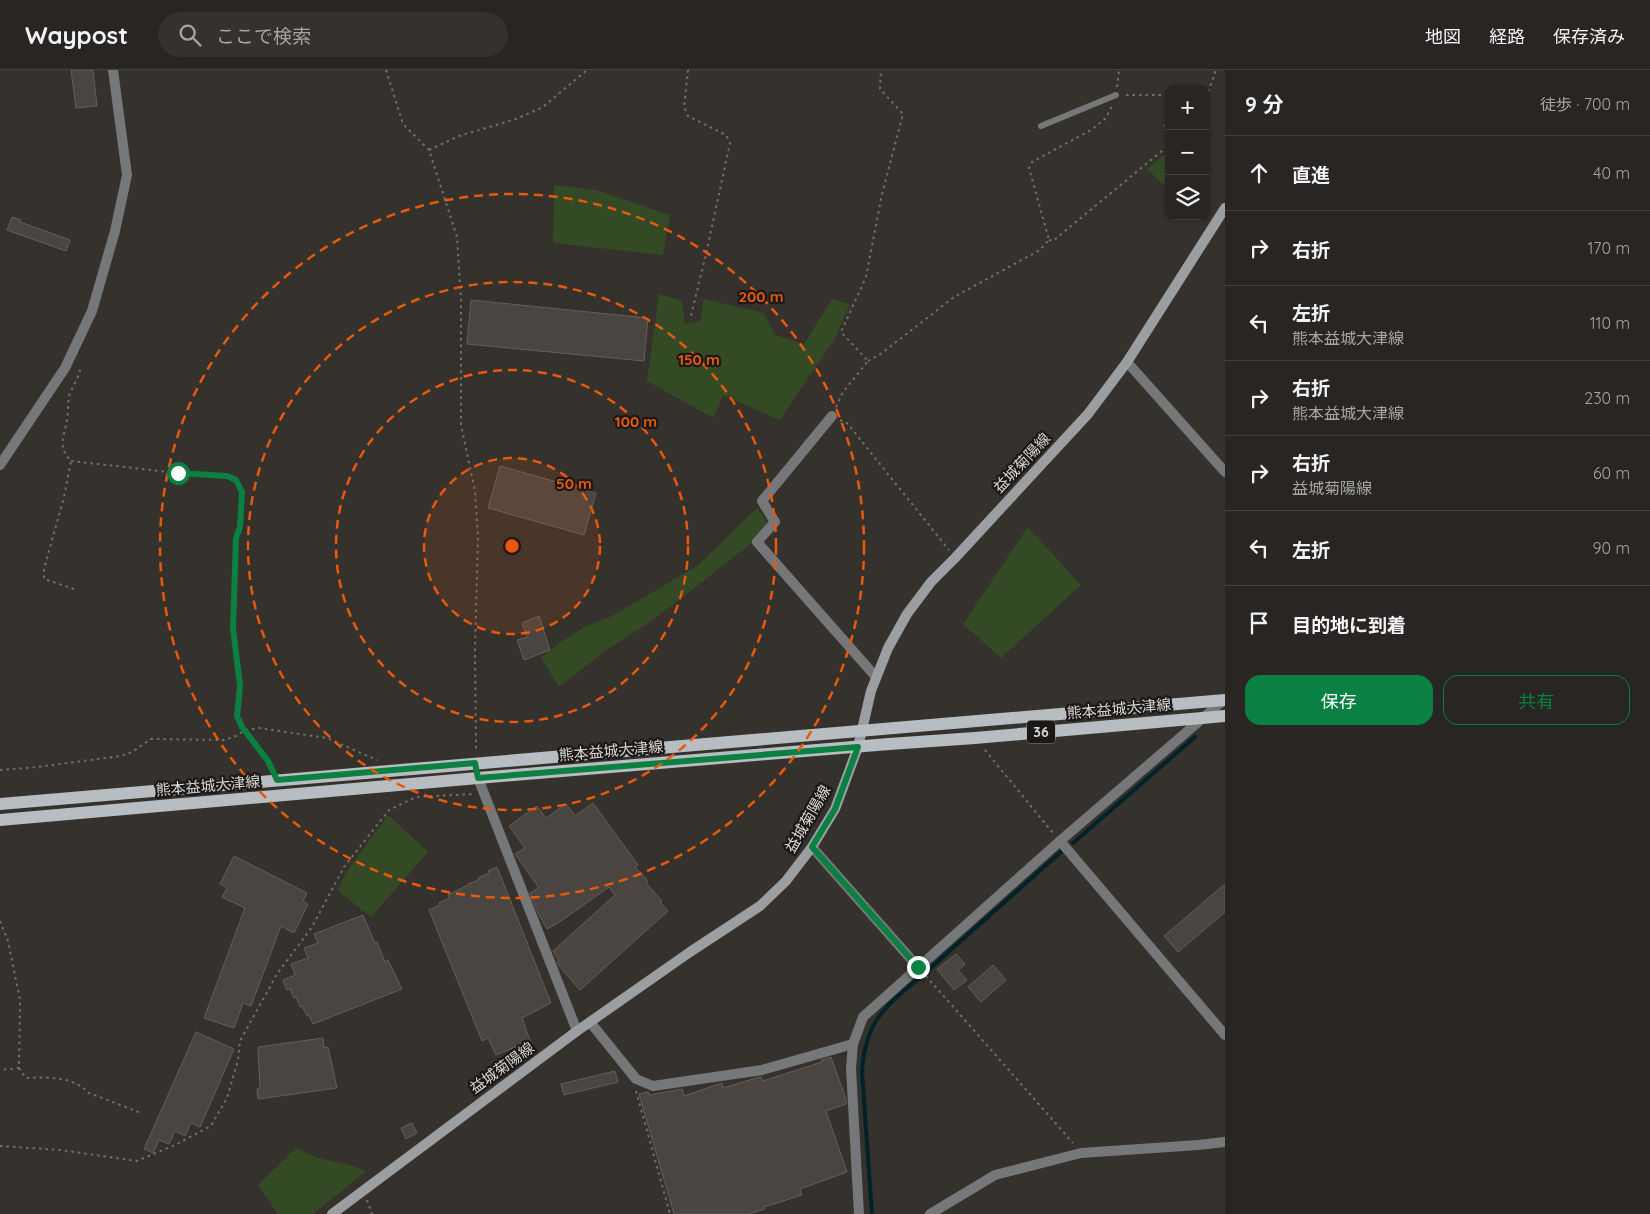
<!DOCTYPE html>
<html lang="ja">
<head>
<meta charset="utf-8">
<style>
  body { margin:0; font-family:Quicksand,"Noto Sans JP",sans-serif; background:#34312f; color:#f1f3f6 }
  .controls { position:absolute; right:15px; top:15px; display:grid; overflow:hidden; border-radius:10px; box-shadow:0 1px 4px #0004 }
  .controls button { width:45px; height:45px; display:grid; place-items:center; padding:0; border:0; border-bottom:1px solid #444240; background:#282522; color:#f1f3f6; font:25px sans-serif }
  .stop { position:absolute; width:15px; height:15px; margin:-11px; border:4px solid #0b8043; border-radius:50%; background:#fff }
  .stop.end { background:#0b8043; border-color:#fff; box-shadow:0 1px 5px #0008 }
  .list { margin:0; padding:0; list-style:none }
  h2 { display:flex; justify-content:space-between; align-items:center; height:65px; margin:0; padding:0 20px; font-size:21px }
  h2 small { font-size:16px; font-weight:400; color:#a5a5a5 }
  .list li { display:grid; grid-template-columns:32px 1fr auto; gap:15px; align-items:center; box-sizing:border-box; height:75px; padding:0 20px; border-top:1px solid #444240 }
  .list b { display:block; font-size:19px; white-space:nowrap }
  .list p { margin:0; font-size:16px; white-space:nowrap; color:#a5a5a5 }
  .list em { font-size:16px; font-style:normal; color:#a5a5a5 }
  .actions { display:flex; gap:10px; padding:15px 20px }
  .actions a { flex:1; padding:11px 0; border:1px solid #0b8043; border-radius:15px; text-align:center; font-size:18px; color:#0b8043 }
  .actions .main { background:#0b8043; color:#fff }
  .icon { flex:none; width:28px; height:28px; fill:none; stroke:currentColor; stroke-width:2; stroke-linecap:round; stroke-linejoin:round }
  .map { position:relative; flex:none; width:1225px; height:1144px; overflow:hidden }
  header { display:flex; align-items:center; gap:30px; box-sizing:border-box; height:70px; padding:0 25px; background:#282522; border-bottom:1px solid #444240 }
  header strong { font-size:24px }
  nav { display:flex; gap:28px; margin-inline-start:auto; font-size:18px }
  .search { width:350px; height:45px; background:#34312f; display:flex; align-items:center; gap:12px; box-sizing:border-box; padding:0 18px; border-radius:28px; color:#a5a5a5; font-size:19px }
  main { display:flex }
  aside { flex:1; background:#282522 }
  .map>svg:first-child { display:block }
  .green { fill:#344a25 }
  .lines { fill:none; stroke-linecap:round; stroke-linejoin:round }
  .stream { stroke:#002229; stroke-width:4 }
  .building { fill:#4a4541; stroke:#655f5b }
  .path { stroke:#74706d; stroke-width:2; stroke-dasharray:2.5 4; stroke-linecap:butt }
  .lane { stroke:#757779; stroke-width:6 }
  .street { stroke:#757779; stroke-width:10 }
  .secondary { stroke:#9b9fa2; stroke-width:10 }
  .primary { stroke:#b8bdc1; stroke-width:12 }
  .route { stroke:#0b8043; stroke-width:6 }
  .ring { fill:none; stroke:#e8590c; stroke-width:2.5; stroke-dasharray:9 6 }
  .labels { text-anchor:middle; stroke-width:4.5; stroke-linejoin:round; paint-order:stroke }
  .shield { fill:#1b1917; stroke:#a19e9c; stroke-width:1 }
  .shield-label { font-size:14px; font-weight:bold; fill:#dad7d5 }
  .street-label { font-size:15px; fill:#dad7d5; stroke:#1b1917 }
  .centre { fill:#e8590c; stroke:#1b1917; stroke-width:2.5 }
  .ring-label { font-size:15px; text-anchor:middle; font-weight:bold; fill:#e8590c; stroke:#1b1917; stroke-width:4.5; stroke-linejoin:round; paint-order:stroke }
</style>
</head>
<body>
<header>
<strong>Waypost</strong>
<div class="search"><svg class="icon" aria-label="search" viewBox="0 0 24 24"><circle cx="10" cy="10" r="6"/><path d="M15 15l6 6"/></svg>ここで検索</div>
<nav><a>地図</a><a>経路</a><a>保存済み</a></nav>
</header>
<main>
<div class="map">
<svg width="1225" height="1144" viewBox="0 0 1225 1144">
  <rect width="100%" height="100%" fill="#35312d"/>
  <!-- green -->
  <g class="green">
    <polygon points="1169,81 1169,120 1147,99"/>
    <polygon points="554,115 596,120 670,145 663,185 553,173"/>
    <polygon points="659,224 682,231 685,254 700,251 704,229 764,243 775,265 804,274 832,229 850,234 834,270 780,350 723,325 713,348 647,311"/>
    <polygon points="757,438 769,454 752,473 653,550 607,580 559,617 541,588 558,574 584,557 612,546 697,496"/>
    <polygon points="1028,457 1081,515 1001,588 963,554"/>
    <polygon points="388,745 428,782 371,847 337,820 350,797"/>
    <polygon points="296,1078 318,1088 346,1094 366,1101 313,1144 278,1144 258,1115"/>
  </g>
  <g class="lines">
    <!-- stream -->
    <g class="stream">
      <polyline points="1073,773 1195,667"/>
      <polyline points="927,901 1063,780"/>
      <path d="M872 1144 862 1002C865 953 882 939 918 909"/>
    </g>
  </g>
  <!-- building -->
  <g class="building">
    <polygon points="71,0 93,0 97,36 76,38"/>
    <polygon points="12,147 21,150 20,152 70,170 66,181 7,160"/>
    <polygon points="471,230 648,248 644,291 467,274"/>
    <polygon points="500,396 596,423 584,465 488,438"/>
    <polygon points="539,546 550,580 524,590 517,570 527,567 522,553"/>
    <polygon points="593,733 638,795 635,797 648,811 646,813 662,831 660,832 668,841 580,920 559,896 557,892 559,891 553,881 615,825 609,817 561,851 547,859 538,843 530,823 539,818 515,784 525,778 509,756 537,736 546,748 566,734 575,746"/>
    <polygon points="234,786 307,823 303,831 308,834 294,863 281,856 251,936 243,933 234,958 204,948 245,838 222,827 227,818 220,814"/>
    <polygon points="497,797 551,933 522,948 530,971 496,985 488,968 482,971 429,840 440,835 439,833 449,828 448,825 468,815 468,814 479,810 478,808 489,803 488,801"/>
    <polygon points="1225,814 1225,842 1178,882 1164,866"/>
    <polygon points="363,845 375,873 377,872 385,892 388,890 402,919 313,954 309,945 307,946 302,936 300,937 296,927 294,928 290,918 287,920 283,910 295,905 291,894 308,888 304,878 318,873 314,864"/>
    <polygon points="956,884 965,894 958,900 967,910 954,920 937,899"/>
    <polygon points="993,895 1006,910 981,932 968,917"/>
    <polygon points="196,962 234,979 200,1057 191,1053 185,1066 175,1061 169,1074 159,1070 153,1083 144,1079"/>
    <polygon points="323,968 324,978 328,977 337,1018 258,1029 257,1019 260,1018 258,977"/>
    <polygon points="831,987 846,1029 846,1034 826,1041 847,1102 800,1119 802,1125 764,1137 765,1139 749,1144 674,1144 639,1024 648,1022 649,1025 682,1019 684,1026 722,1013 723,1018 756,1008 761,1007 763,1011 822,992 821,990"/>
    <polygon points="615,1001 618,1012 564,1025 561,1014"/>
    <polygon points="412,1053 417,1063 406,1069 401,1058"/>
  </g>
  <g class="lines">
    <!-- path -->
    <g class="path">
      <polyline points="386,0 403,54 429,80 457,167 461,230 461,355 475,421 478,466 475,580 476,681"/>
      <polyline points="688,0 684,37 688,46 726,65 730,73 706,184 691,246"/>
      <polyline points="1117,17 1119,0"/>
      <polyline points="1126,25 1169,25"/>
      <polyline points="1206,28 1216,0"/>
      <polyline points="1169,48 1165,56 1169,65"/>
      <polyline points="429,80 459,66 516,49 543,37 587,0"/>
      <polyline points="1049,170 1053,171 1169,75"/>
      <polyline points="868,291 882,283 954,227 1040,180 1049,170 1029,98 1032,92 1091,60 1106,48 1112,36"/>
      <polyline points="836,337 843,322 868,291 841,262 866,207 882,124 903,44 880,19 881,0"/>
      <polyline points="840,350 847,353 949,480"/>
      <polyline points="71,391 178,403 227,406 236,410 242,422 240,457 236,468 233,558 240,616 237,646 242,657 268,691 271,698"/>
      <path d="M74 519 44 509V499L64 427 71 391C57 376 64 368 67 350 68 343 68 334 69 326 71 319 78 309 80 301L78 298"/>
      <polyline points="985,680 1053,763"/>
      <polyline points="0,700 37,697 121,686 132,682 151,669 224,670 236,666 245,660 259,658 327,668 377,690"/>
      <polyline points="0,851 8,871 20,930 19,998 0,1000"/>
      <polyline points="926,906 1073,1073"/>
      <path d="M19 998 26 1008C47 1007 73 1006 89 1023L141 1043"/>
      <polyline points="636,1021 670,1144"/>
      <polyline points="0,1076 60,1080 137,1091 177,1074 211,1056 227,1028 238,990 240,971 277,904 312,857 344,797 389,740 416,727 473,724"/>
      <polyline points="367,1130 372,1144"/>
    </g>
    <!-- lane -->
    <polyline class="lane" points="1041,56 1116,25"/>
    <!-- street -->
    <g class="street">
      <polyline points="1127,292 1225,402"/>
      <polyline points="832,346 762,431 775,452 757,472 876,607"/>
      <polyline points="0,395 65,298 92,241 115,161 127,105 113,0"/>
      <polyline points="478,708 577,961"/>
      <polyline points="1060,771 1225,965"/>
      <polyline points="812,777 918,897"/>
      <polyline points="590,952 636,1009 653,1016 762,1000 853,974"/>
      <polyline points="859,1144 851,998 853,974 863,947 1060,771 1225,629"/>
      <polyline points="930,1144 995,1105 1081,1083 1198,1075 1225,1072"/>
    </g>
    <!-- secondary -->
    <polyline class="secondary" points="332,1144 577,961 690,882 760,836 786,811 812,777 835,739 858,677 871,621 888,578 907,544 931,512 955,488 1088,344 1127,292 1225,138"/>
    <!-- primary -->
    <g class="primary">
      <polyline points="0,734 1225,630"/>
      <polyline points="0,750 478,708 889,674 975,668 1225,646"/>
    </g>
  </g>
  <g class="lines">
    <!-- route -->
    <polyline class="route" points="178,403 227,406 236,410 242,422 240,457 236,468 233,558 240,616 237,646 242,657 268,691 277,710 475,693 478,708 858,677 835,739 812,777 918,897"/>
  </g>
  <!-- distance rings -->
  <circle cx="512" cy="476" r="88" fill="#e8590c" fill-opacity=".12"/>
  <g class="ring">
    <circle cx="512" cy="476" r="88"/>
    <circle cx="512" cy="476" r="176"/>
    <circle cx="512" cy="476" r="264"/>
    <circle cx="512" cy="476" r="352"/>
  </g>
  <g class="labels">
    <!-- shield labels -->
    <rect class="shield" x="1027" y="650.5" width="28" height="23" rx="4"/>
    <g class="shield-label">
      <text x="1041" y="667">36</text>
    </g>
    <!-- street labels -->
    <g class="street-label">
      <text transform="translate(1022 393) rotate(-47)" y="5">益城菊陽線</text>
      <text transform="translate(1119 639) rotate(-5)" y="5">熊本益城大津線</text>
      <text transform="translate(611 681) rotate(-5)" y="5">熊本益城大津線</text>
      <text transform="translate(208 716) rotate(-5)" y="5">熊本益城大津線</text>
      <text transform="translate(808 749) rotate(-60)" y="5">益城菊陽線</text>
      <text transform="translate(502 998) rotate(-36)" y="5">益城菊陽線</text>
    </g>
  </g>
  <circle cx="512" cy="476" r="8" class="centre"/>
  <g class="ring-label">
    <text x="761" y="232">200 m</text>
    <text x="699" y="295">150 m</text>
    <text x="636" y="357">100 m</text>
    <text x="574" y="419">50 m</text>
  </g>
</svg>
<div class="controls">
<button>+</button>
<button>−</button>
<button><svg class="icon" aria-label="layers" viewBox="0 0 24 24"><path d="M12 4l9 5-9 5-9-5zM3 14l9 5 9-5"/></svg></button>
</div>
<div class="stop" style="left:178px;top:403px"></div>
<div class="stop end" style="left:918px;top:897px"></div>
</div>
<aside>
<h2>9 分<small>徒歩 · 700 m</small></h2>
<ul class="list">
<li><svg class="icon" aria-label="ahead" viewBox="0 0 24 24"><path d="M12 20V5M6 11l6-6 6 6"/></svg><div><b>直進</b></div><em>40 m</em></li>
<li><svg class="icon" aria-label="right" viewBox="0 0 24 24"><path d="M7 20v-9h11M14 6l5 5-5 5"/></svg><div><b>右折</b></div><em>170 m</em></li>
<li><svg class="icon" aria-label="left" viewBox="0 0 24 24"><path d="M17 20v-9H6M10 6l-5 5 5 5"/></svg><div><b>左折</b><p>熊本益城大津線</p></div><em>110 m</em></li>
<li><svg class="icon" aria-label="right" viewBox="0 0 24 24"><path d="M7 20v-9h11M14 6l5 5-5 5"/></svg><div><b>右折</b><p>熊本益城大津線</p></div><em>230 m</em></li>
<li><svg class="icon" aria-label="right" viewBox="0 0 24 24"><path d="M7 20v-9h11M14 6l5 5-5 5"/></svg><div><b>右折</b><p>益城菊陽線</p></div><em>60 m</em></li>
<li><svg class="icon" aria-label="left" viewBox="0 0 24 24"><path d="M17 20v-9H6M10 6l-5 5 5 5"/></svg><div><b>左折</b></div><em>90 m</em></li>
<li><svg class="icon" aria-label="arrive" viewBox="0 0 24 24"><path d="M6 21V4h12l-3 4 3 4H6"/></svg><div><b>目的地に到着</b></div></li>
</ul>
<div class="actions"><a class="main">保存</a><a>共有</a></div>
</aside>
</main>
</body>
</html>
